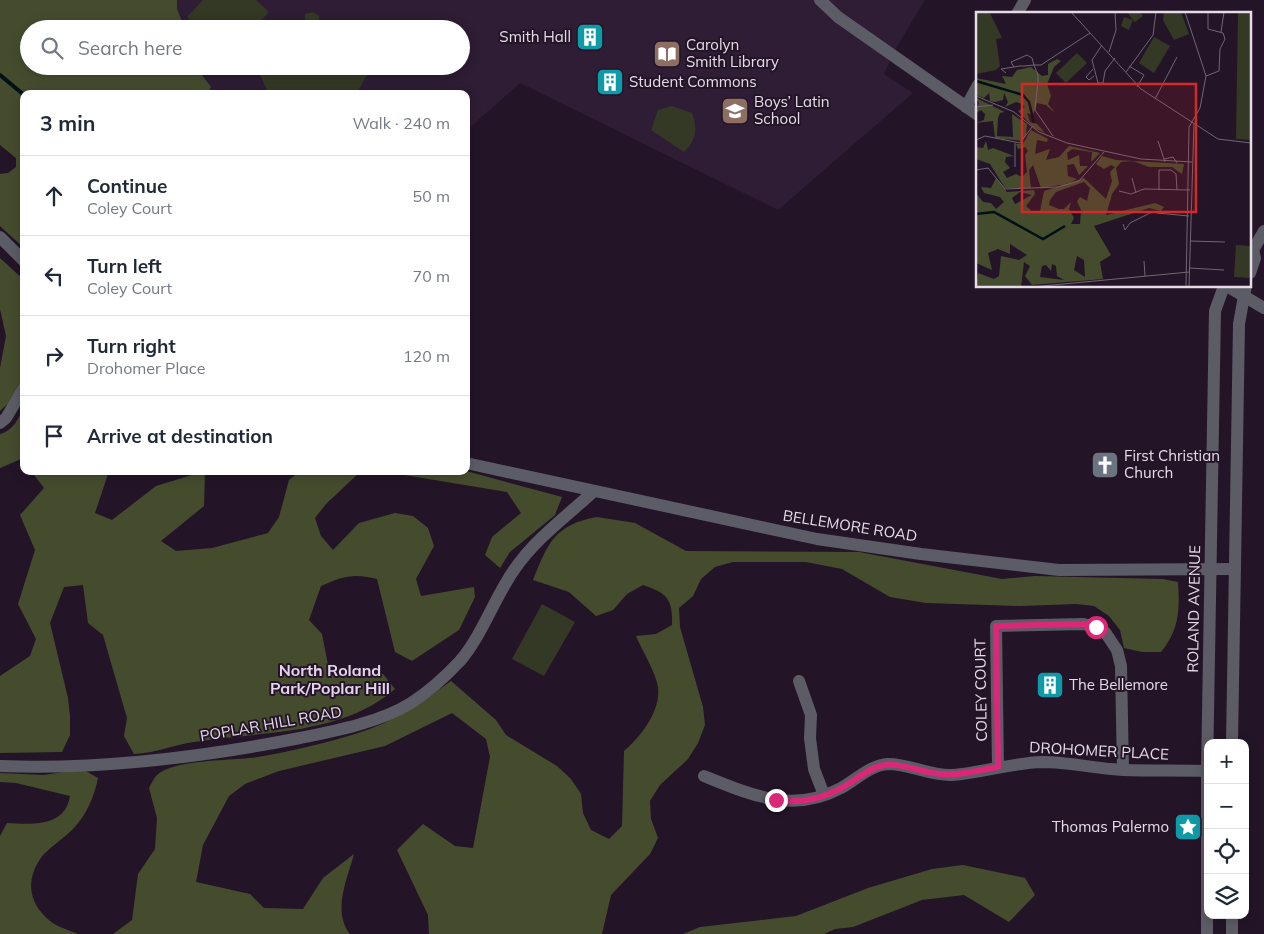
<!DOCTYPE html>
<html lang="en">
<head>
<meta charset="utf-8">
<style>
  body { margin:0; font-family:Mulish,sans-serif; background:#f6f6f7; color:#1f2937 }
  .controls { position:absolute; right:15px; bottom:15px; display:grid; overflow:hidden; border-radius:10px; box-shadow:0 2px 12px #0003 }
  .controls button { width:45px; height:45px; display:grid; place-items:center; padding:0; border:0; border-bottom:1px solid #e0e1e3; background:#fff; color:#1f2937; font:25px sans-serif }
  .stop { position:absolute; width:15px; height:15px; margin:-11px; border:4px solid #db2777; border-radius:50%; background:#fff }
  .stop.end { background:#db2777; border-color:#fff; box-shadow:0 1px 5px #0008 }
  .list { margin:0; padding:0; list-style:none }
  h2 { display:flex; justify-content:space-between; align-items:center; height:65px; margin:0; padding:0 20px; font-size:21px }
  h2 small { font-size:16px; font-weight:400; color:#747a83 }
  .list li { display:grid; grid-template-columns:32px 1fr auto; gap:15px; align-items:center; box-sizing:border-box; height:80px; padding:0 20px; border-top:1px solid #e0e1e3 }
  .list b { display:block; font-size:19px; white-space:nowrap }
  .list p { margin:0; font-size:16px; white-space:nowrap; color:#747a83 }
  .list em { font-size:16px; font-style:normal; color:#747a83 }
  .icon { flex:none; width:28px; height:28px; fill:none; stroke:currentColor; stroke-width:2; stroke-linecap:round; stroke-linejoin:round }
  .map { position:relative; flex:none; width:1264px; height:934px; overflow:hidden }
  .search { position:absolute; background:#fff; box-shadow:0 2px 12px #0003; left:20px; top:20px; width:450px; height:55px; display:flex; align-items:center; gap:12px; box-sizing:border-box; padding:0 18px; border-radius:28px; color:#747a83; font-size:19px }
  .panel { position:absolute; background:#fff; box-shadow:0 2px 12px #0003; left:20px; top:90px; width:450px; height:385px; border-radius:10px }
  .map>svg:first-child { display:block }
  .built { fill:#2e1d34; fill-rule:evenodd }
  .green { fill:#343925 }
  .forest { fill:#454c2e }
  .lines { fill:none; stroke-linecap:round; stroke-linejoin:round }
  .stream { stroke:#000f18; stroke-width:4 }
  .minor { stroke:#5c5c66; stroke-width:12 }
  .tertiary { stroke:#5c5c66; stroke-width:12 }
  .route { stroke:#db2777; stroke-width:6 }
  .labels { text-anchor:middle; stroke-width:4; stroke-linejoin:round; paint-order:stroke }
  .poi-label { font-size:15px; fill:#e5dce8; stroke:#231527; text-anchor:start }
  .street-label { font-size:15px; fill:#e5dce8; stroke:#231527 }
  .neighbourhood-label { font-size:16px; font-weight:bold; fill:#e6d4ec; stroke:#231527 }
  .inset-river { fill:none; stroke:#000f18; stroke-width:2.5 }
  .inset-road { fill:none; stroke:#716574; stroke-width:1 }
  .view { fill:#d62828; fill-opacity:0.15; stroke:#d62828; stroke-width:2.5 }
  .inset-edge { fill:none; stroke:#e5dce8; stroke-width:2.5 }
</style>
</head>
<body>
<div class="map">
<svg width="1264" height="934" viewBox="0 0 1264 934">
  <rect width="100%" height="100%" fill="#231527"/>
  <!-- built -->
  <path class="built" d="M0 0H925L896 48 884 74 913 93 778 210 520 83 466 131V94H24ZM29 29H461V66H29Z"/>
  <!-- green -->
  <g class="green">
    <polygon points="203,0 256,0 269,12 253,29 200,29 187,17"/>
    <polygon points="313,12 319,16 319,21 327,29 299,29 305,22 305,14"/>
    <polygon points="265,66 367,66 370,70 356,94 272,94 267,90 259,73"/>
    <path d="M672 106 692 113C698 128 696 141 684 152L651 130 658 110Z"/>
    <polygon points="542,604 575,622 544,676 512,659"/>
  </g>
  <!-- forest -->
  <g class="forest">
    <polygon points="0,0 177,0 177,9 185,29 29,29 29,66 195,66 211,87 207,94 24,94 24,248 0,226 0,174 8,173 16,167 16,158 0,145"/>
    <polygon points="0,258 24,280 24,381 16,396 0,411 0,368 6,336 0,309"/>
    <path d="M24 406V462L21 459 0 468V434C13 431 19 418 24 406Z"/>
    <path d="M31 471H109L95 513 112 520 156 486 205 471 204 506 161 541 176 551 212 548 268 533 279 517 289 480 300 471H361L326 504 315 518 321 536 333 550 359 523 395 513 413 516 428 528 434 546 416 579 421 596 474 587 475 597 459 630 412 661 395 652 377 579C354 573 343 576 321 586L309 620 322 634 329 670 383 674 395 689C341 736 261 731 194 742 173 745 156 753 134 754L124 736 127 718 103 635 88 623 83 585 64 587 50 623 68 698 70 716V735L62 752 0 753V676L30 656 36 639 18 604 35 550 20 515 44 488Z"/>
    <polygon points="380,471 466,471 562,497 555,515 510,552 500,568 485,555 492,537 521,513 507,492"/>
    <path d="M597 517 635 523 686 551 859 552 1002 579 1035 576 1163 579 1178 582C1180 610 1179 630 1161 652H1142L1124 648 1120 630 1109 616 1094 606 1076 604 1020 606 926 603 890 597 842 569 806 562H733L715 567 701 579 693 596 679 608 680 627 703 707 705 725 698 743 688 759 660 785 650 801 651 819 658 838 650 854 611 895 602 934H429L428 915 397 850 423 824 455 846 473 848 490 757 486 739 452 713 385 746 279 771 245 784 229 796 203 845 196 882 250 894 264 908 303 909 323 878 354 854C347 880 332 911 350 934H113L132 920 138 874 155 849 157 818 149 788C151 784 154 778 157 775 173 759 235 761 258 757 292 751 326 743 358 733 394 722 422 702 451 681L496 720 506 735 557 766 571 779 581 794 583 813 591 830 609 839 622 826 624 751C641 736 661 711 658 687 656 673 642 650 636 636L656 634 672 625C673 599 667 593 643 585L627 594 613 610 596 616 569 592 533 580C548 543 554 525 597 517Z"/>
    <path d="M82 769 98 778C94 797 87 814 73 829 64 838 53 845 44 854 25 877 27 902 50 921 57 927 69 930 78 934H0V836L7 823C31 824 65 828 70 796L16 783 0 782V773L44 775Z"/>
    <polygon points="963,865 1025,878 1035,895 1009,922 964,895 922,900 853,927 835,929 824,934 683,934 700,927 796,916 868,888 932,869"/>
  </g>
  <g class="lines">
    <!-- stream -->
    <polyline class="stream" points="0,75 24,95"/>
    <!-- minor -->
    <g class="minor">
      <polyline points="1017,14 1025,0"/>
      <polyline points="966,107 978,85"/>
      <polyline points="0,237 24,261"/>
      <polyline points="1250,273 1255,258 1253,250 1264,231"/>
      <polyline points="1244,296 1246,286"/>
      <polyline points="0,423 6,418 24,388"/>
      <polyline points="466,463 817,539 921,554 1059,570 1235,569"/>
      <polyline points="799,681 811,715 810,738 814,769 824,795"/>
      <path d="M0 766C99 770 203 757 300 738 335 731 381 722 411 703 428 692 446 676 460 661 481 637 495 597 514 570 535 539 567 516 594 491"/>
      <polyline points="998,767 996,626 1084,624 1105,632 1117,650 1121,666 1123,770"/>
      <path d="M704 776C751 795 793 814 841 788 856 780 870 765 888 764 910 764 930 776 952 775 982 773 1011 763 1042 762 1070 762 1097 769 1124 770 1152 771 1180 770 1208 771"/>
    </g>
    <!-- tertiary -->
    <g class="tertiary">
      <polyline points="820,0 838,17 978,115"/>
      <polyline points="1227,286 1264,308"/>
      <polyline points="1232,743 1239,324 1244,296"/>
      <polyline points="1232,915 1232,934"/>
      <polyline points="1207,934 1207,771 1215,311 1224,286"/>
    </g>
  </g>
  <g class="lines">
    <!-- route -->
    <path class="route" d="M776 800C802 804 828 797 850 783 859 777 869 769 880 766 899 761 921 773 941 774 959 776 979 770 998 767L996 626 1084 624 1096 627"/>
  </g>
  <!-- icons -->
  <defs>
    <g id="building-square" transform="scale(1.4375)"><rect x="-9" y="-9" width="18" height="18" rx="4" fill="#0f9aa8" stroke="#231527"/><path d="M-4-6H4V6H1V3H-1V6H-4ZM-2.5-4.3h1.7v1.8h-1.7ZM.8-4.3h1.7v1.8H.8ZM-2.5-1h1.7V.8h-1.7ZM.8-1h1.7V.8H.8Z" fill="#fff"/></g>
    <g id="library-square" transform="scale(1.4375)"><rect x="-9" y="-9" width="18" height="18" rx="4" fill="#8d6e63" stroke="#231527"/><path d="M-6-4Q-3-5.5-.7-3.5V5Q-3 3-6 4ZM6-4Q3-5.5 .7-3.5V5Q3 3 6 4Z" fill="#fff"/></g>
    <g id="school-square" transform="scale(1.4375)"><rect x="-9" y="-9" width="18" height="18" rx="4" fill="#8d6e63" stroke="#231527"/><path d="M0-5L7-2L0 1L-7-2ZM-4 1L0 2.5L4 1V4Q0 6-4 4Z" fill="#fff"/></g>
    <g id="church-square" transform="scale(1.4375)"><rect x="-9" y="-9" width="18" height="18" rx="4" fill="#6b7280" stroke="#231527"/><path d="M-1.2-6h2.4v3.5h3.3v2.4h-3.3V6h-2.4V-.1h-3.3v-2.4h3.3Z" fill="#fff"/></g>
    <g id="sight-square" transform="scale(1.4375)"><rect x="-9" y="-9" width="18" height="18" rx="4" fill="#0f9aa8" stroke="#231527"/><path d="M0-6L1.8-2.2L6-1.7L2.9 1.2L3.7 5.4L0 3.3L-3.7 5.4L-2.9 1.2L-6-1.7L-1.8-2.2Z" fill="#fff"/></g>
  </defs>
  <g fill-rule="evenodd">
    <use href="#building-square" x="590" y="37"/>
    <use href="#library-square" x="667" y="54"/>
    <use href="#building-square" x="610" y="82"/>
    <use href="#school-square" x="735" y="111"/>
    <use href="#church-square" x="1105" y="465"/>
    <use href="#building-square" x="1050" y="685"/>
    <use href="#sight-square" x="1188" y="827"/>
  </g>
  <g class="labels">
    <!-- poi labels -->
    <g class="poi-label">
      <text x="571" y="42" text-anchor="end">Smith Hall</text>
      <text x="686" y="50">Carolyn<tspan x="686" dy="17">Smith Library</tspan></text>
      <text x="629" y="87">Student Commons</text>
      <text x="754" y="107">Boys’ Latin<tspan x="754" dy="17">School</tspan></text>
      <text x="1124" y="461">First Christian<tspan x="1124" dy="17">Church</tspan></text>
      <text x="1069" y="690">The Bellemore</text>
      <text x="1169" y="832" text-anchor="end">Thomas Palermo</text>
    </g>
    <!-- street labels -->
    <g class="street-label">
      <text transform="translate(850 526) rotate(9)" y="5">BELLEMORE ROAD</text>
      <text transform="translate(1194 609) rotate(-89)" y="5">ROLAND AVENUE</text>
      <text transform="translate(981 690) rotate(-91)" y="5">COLEY COURT</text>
      <text transform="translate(271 724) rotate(-10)" y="5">POPLAR HILL ROAD</text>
      <text transform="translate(1099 751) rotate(3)" y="5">DROHOMER PLACE</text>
    </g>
    <!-- neighbourhood labels -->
    <g class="neighbourhood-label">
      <text x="330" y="676">North Roland<tspan x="330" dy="18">Park/Poplar Hill</tspan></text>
    </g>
  </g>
  <!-- overview -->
  <g transform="translate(976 12)">
    <rect width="275" height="275" fill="#231527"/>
    <path d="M0 0 14 1 26 26 20 27 24 54 20 58 0 62ZM151 0H164L167 4 159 10 157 8 153 18 145 14 148 5 157 8ZM188 0H205L213 22 198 28 187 8ZM262 0H275V128L260 127ZM178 25 194 34 178 61 163 51ZM101 41 111 51 90 71 80 61ZM260 233 275 234V266L258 265Z" fill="#343925"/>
    <path d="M81 47 85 49 78 55 71 72 75 84 72 92 79 101 70 93 61 91 57 103 51 101 54 110 61 112 69 121 58 116 42 99 49 95 46 92 40 90 29 95 32 90 28 81 27 88 19 90 14 89 13 81 8 86 0 83V66L30 72 26 64 36 65 41 58 55 55 66 64 72 63V52ZM0 86 29 100 24 101 22 106 21 124 37 125 36 102 51 112 50 124 46 129 19 126 17 109 0 111 8 108 9 102 5 98 0 101 3 91ZM55 118 72 127 71 130 61 128 59 142 74 137 70 148 83 145 93 134 124 141 115 150 116 140 96 137 91 141 92 148 103 143 104 154H112L103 163 98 152 91 153 92 164 101 167 91 172 65 176 57 153 53 158 55 176H29L14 152 0 147V135L7 136 10 129 12 138 17 136 38 144 30 145 29 150 34 156 27 160 31 166 40 162 46 165 51 160 49 143 52 139 49 135 42 137 40 132H47ZM126 144 140 148 208 152 206 162 196 155H173L157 149 145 150 140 156 143 172 136 182 130 203 179 191 188 195 185 199 173 196 118 214 135 243 124 250 127 267 56 273 49 264 54 254 48 250 45 275H0L2 261 18 267 23 264 25 244 43 248 51 243 34 232V242L22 237 12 241 16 258 0 251V181L7 190 15 191 20 197 28 190 24 185 8 181 5 175 15 176 20 166 31 180 58 178 59 182 50 194 58 201 64 199 68 179 108 166 130 187 136 169 134 160 139 155 135 153 128 157 120 152ZM108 170 114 176 111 189 104 185 101 189 105 198 104 212H95L98 206 93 197 95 190 88 197H83L73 193 74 188 80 180ZM44 180 56 183 39 192 36 186ZM101 244 108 248 109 265 98 258ZM76 252 80 254 81 264 88 268 64 265 66 254 70 253 75 259Z" fill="#454c2e" fill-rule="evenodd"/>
    <path class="inset-river" d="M0 69 47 83 53 90 58 111M0 202 18 200 67 227 89 214"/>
    <path class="inset-road" d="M95 0 165 77 242 127 275 131M209 0 230 64 224 96 213 115 210 275M245 20 248 0M126 33 116 48 122 71H127L129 59 139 46M133 40 140 18 139 0M153 54 168 63 161 75M117 57 110 65 113 68 118 64M150 60 177 23 180 0M30 61 25 57 38 55M230 64 243 59 244 37 249 27 247 21 232 17V0M0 84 38 100 63 120 91 131 165 147 216 150M179 87 201 45M0 95 17 93M77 124 59 98 62 69V63L58 53 56 46 51 43 35 50 38 55 44 54H49L58 53H65L114 21M0 128 9 124 44 131 56 115M182 129 189 150M39 131V155M188 147 197 145 201 151M275 153V229M0 158 12 156 29 177 82 175 103 169 128 140M156 166 160 181M183 178V158H195L200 162 201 178M143 179 155 182 168 177 214 178M181 201 213 204M147 212 149 218 154 211 174 201M214 229 249 230M168 249 169 264M213 256 248 258M56 275 213 260M213 275 218 111"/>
    <path class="view" d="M46 72H220V200H46Z"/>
    <rect width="275" height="275" class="inset-edge"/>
  </g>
</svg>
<div class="controls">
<button>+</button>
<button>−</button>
<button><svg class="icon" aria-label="locate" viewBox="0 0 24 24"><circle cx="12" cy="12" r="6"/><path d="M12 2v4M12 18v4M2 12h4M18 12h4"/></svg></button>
<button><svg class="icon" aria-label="layers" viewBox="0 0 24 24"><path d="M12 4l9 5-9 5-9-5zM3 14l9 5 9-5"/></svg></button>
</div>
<div class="stop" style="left:1096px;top:627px"></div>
<div class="stop end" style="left:776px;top:800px"></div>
<div class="search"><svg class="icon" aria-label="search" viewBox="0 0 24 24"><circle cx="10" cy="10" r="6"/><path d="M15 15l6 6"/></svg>Search here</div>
<section class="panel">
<h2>3 min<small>Walk · 240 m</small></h2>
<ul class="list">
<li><svg class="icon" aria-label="ahead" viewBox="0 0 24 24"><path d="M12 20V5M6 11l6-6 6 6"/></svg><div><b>Continue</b><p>Coley Court</p></div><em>50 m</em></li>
<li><svg class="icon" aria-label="left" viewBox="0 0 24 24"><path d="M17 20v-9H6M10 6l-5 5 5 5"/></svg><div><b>Turn left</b><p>Coley Court</p></div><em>70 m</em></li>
<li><svg class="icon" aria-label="right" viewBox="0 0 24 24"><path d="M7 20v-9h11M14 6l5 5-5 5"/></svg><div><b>Turn right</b><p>Drohomer Place</p></div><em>120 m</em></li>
<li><svg class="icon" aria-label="arrive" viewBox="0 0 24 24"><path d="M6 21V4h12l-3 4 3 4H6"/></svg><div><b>Arrive at destination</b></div></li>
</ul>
</section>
</div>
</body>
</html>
